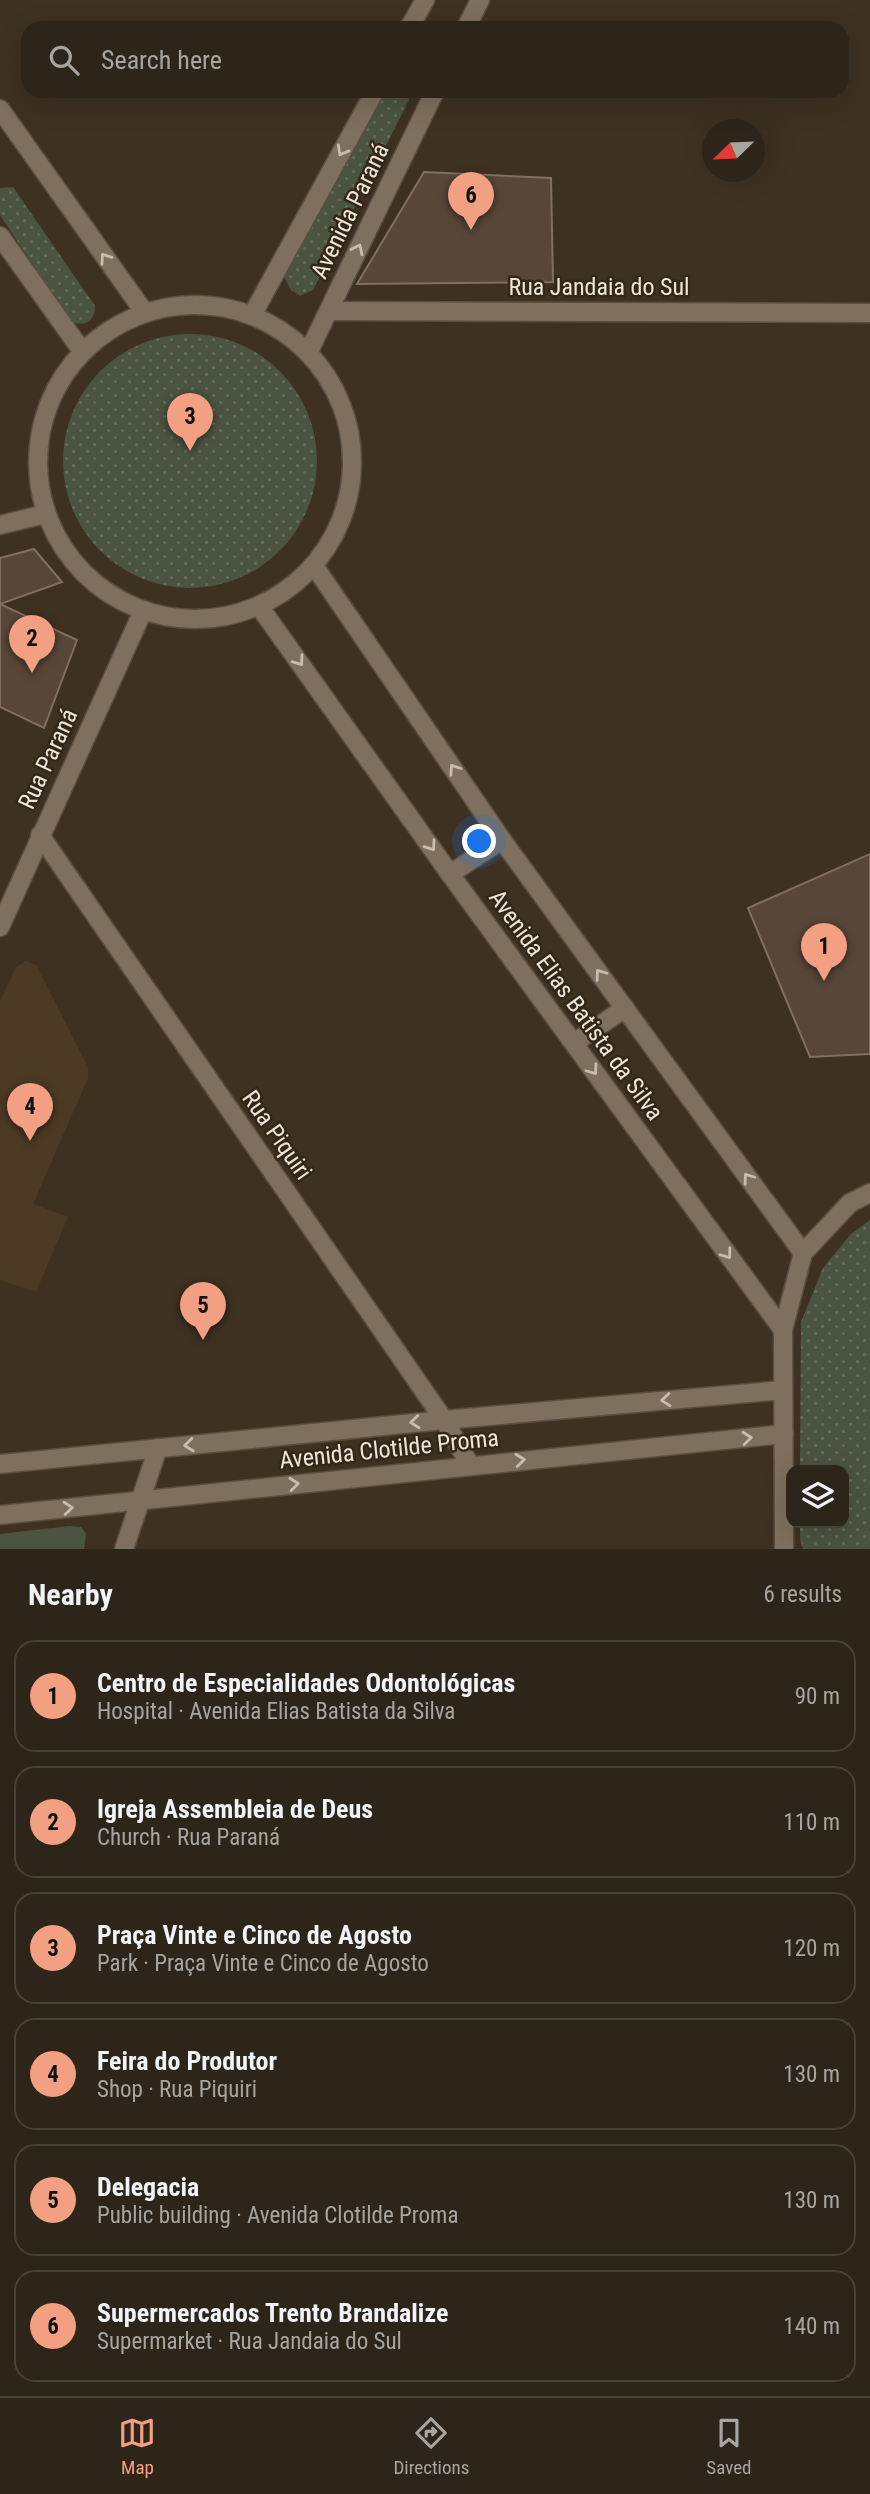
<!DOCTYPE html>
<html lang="en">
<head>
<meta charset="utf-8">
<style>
  body { margin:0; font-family:"Roboto Condensed",sans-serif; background:#3a3127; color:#f1f3f6 }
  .controls { position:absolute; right:21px; bottom:21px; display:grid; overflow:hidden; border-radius:14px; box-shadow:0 7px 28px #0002 }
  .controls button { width:63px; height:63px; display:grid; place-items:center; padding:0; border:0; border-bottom:2px solid #494239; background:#2e251a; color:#f1f3f6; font:35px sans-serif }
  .compass { position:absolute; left:702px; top:119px; width:63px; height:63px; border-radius:50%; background:#2e251a; box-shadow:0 7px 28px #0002; rotate:247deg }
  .you { position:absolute; left:480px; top:842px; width:24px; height:24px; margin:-18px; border:5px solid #fff; border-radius:50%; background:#1a73e8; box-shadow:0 0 0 10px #1a73e833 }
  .badge { display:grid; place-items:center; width:46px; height:46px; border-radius:50%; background:#f3a082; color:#111; font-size:23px; font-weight:700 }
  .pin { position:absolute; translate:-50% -58px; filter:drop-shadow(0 2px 4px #0008) }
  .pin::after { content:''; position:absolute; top:37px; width:24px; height:21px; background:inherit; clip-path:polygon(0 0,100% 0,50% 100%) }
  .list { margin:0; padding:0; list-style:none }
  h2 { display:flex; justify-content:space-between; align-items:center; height:91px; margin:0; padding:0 28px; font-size:30px }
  h2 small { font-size:23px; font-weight:400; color:#a7a5a2 }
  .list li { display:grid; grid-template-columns:46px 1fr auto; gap:21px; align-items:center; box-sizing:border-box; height:112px; margin:0 14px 14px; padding:0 14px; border:2px solid #494239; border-radius:21px }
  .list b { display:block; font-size:26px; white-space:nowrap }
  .list p { margin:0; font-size:23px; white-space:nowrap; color:#a7a5a2 }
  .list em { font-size:23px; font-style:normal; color:#a7a5a2 }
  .icon { flex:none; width:38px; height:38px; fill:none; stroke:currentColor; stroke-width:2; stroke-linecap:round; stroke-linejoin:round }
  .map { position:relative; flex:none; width:870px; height:1549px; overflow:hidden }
  .search { position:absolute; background:#2e251a; box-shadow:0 7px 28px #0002; left:21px; right:21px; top:21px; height:77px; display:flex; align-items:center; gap:18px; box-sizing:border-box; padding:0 24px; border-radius:21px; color:#a7a5a2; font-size:26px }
  .sheet { height:847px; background:#2e251a }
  nav { display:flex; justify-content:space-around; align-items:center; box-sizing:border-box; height:98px; border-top:2px solid #494239; background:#2e251a; font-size:19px; color:#a7a5a2 }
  nav a { display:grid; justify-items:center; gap:4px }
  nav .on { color:#f3a082 }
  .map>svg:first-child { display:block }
  .built { fill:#4c3a25 }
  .grass { fill:#4a5440 }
  .park { fill:url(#park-dots) }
  .building { fill:#584639; stroke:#816f61; stroke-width:2 }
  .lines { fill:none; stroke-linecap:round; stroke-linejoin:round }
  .minor-casing { stroke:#594e41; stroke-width:21 }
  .tertiary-casing { stroke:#594e41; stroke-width:21 }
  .secondary-casing { stroke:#594e41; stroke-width:21 }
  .minor { stroke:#7e6f5e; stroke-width:18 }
  .tertiary { stroke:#7e6f5e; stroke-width:18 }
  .secondary { stroke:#7e6f5e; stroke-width:18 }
  .oneway { stroke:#c7bcb0 }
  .labels { text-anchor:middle; stroke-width:5; stroke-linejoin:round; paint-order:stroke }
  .street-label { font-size:24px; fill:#eee6dc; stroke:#342718 }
</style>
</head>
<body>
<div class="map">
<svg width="870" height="1549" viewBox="0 0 870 1549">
  <defs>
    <pattern id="park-dots" width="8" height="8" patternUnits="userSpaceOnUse" patternTransform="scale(1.75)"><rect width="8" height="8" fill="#4a5440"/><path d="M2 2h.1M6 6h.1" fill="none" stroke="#646d5b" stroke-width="1.8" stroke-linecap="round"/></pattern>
  </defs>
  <rect width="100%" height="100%" fill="#3e3122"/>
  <!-- built -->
  <polygon class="built" points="26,961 36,965 88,1067 88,1078 33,1204 68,1217 36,1292 0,1280 0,1001 16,967"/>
  <!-- grass -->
  <polygon class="grass" points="69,1526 81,1527 86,1534 84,1549 0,1549 0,1534"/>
  <!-- park -->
  <g class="park">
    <polygon points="382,91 407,91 409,100 313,290 300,296 291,290 284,277"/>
    <path d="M13 187 95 306C95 321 85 327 71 322L0 215V188Z"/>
    <circle cx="190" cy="461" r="127"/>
    <polygon points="870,1220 870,1549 803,1549 800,1539 800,1523 844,1523 844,1470 800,1470 801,1322 823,1268 851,1234"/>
  </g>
  <!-- building -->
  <g class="building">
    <polygon points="424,172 551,178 553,282 357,284"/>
    <polygon points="34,549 62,582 0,604 0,558"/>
    <polygon points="0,604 77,640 44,728 0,707"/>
    <polygon points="870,854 870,1054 810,1057 748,908"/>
  </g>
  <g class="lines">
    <!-- minor casing -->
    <g class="minor-casing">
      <g id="minor">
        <polyline points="329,311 870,313"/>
        <polyline points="0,525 45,514"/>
        <polyline points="40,835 444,1420 470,1465"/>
        <polyline points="0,927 142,613"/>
        <polyline points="0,1464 444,1420 783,1390"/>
        <polyline points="0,1515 784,1434"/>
        <polyline points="124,1549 158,1448"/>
      </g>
    </g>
    <!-- tertiary casing -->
    <g class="tertiary-casing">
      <g id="tertiary">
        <polyline points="409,28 425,0"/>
        <polyline points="466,28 480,0"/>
        <polyline points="0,109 145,313"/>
        <polyline points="0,236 82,351"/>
        <circle cx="195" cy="462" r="157"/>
        <polyline points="255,310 375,91"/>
        <polyline points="308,353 435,91"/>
        <polyline points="317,570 502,840 803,1253"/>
        <polyline points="259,606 450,874 783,1330"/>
        <polyline points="450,874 502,840"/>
        <polyline points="574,1043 625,1008"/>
      </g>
    </g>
    <!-- secondary casing -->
    <g class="secondary-casing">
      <polyline id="secondary" points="784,1549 783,1330 803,1253 850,1203 870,1193"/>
    </g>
    <!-- minor -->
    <use href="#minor" class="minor"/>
    <!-- tertiary -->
    <use href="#tertiary" class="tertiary"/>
    <!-- secondary -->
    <use href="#secondary" class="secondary"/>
  </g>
  <!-- one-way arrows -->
  <defs><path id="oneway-chevron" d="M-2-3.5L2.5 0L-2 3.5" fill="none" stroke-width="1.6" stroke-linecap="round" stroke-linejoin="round" transform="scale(1.75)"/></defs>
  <g class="oneway">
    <use href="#oneway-chevron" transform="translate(342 151) rotate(119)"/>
    <use href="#oneway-chevron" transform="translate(358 249) rotate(-64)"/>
    <use href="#oneway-chevron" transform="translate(105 258) rotate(-125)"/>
    <use href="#oneway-chevron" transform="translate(299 661) rotate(55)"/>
    <use href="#oneway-chevron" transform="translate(454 769) rotate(-124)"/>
    <use href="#oneway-chevron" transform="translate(431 846) rotate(55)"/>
    <use href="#oneway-chevron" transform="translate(600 974) rotate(-126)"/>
    <use href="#oneway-chevron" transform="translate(593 1070) rotate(54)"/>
    <use href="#oneway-chevron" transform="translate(748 1178) rotate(-126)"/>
    <use href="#oneway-chevron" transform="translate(727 1254) rotate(54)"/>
    <use href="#oneway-chevron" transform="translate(666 1400) rotate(175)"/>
    <use href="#oneway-chevron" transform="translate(415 1422) rotate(174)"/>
    <use href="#oneway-chevron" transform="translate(747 1438) rotate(-6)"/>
    <use href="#oneway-chevron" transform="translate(189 1445) rotate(174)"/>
    <use href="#oneway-chevron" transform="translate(520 1460) rotate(-6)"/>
    <use href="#oneway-chevron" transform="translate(294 1484) rotate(-6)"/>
    <use href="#oneway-chevron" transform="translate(68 1508) rotate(-5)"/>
  </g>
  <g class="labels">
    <!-- street labels -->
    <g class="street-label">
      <text transform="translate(350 211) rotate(-64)" y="8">Avenida Paraná</text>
      <text x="599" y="295">Rua Jandaia do Sul</text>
      <text transform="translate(48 759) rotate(-65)" y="8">Rua Paraná</text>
      <text transform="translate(576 1005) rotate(54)" y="8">Avenida Elias Batista da Silva</text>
      <text transform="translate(277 1135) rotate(55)" y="8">Rua Piquiri</text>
      <text transform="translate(389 1449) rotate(-6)" y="8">Avenida Clotilde Proma</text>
    </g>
  </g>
</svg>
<div class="controls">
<button><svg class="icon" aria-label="layers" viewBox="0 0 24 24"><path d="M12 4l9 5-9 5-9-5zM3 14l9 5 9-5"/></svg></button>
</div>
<svg class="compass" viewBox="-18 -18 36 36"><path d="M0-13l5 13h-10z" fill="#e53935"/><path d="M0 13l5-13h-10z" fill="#a7a5a2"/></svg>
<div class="you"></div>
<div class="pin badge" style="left:824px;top:981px">1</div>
<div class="pin badge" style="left:32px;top:673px">2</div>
<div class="pin badge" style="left:190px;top:451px">3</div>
<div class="pin badge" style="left:30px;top:1141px">4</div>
<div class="pin badge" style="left:203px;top:1340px">5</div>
<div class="pin badge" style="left:471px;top:230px">6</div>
<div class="search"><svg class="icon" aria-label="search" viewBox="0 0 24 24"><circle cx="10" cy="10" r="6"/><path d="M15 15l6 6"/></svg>Search here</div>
</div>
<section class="sheet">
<h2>Nearby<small>6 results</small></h2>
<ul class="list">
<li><span class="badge">1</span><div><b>Centro de Especialidades Odontológicas</b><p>Hospital · Avenida Elias Batista da Silva</p></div><em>90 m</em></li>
<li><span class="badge">2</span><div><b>Igreja Assembleia de Deus</b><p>Church · Rua Paraná</p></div><em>110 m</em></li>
<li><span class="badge">3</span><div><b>Praça Vinte e Cinco de Agosto</b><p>Park · Praça Vinte e Cinco de Agosto</p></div><em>120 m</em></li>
<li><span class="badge">4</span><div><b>Feira do Produtor</b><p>Shop · Rua Piquiri</p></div><em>130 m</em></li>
<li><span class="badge">5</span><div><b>Delegacia</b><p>Public building · Avenida Clotilde Proma</p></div><em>130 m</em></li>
<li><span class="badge">6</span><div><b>Supermercados Trento Brandalize</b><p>Supermarket · Rua Jandaia do Sul</p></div><em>140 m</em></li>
</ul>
</section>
<nav>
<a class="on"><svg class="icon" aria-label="map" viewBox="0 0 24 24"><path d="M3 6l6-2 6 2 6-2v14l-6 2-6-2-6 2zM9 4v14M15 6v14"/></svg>Map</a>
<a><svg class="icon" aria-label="directions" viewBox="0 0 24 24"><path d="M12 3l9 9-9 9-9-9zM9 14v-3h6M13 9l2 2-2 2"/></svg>Directions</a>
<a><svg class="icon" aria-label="saved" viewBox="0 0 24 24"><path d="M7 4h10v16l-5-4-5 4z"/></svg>Saved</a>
</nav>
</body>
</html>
